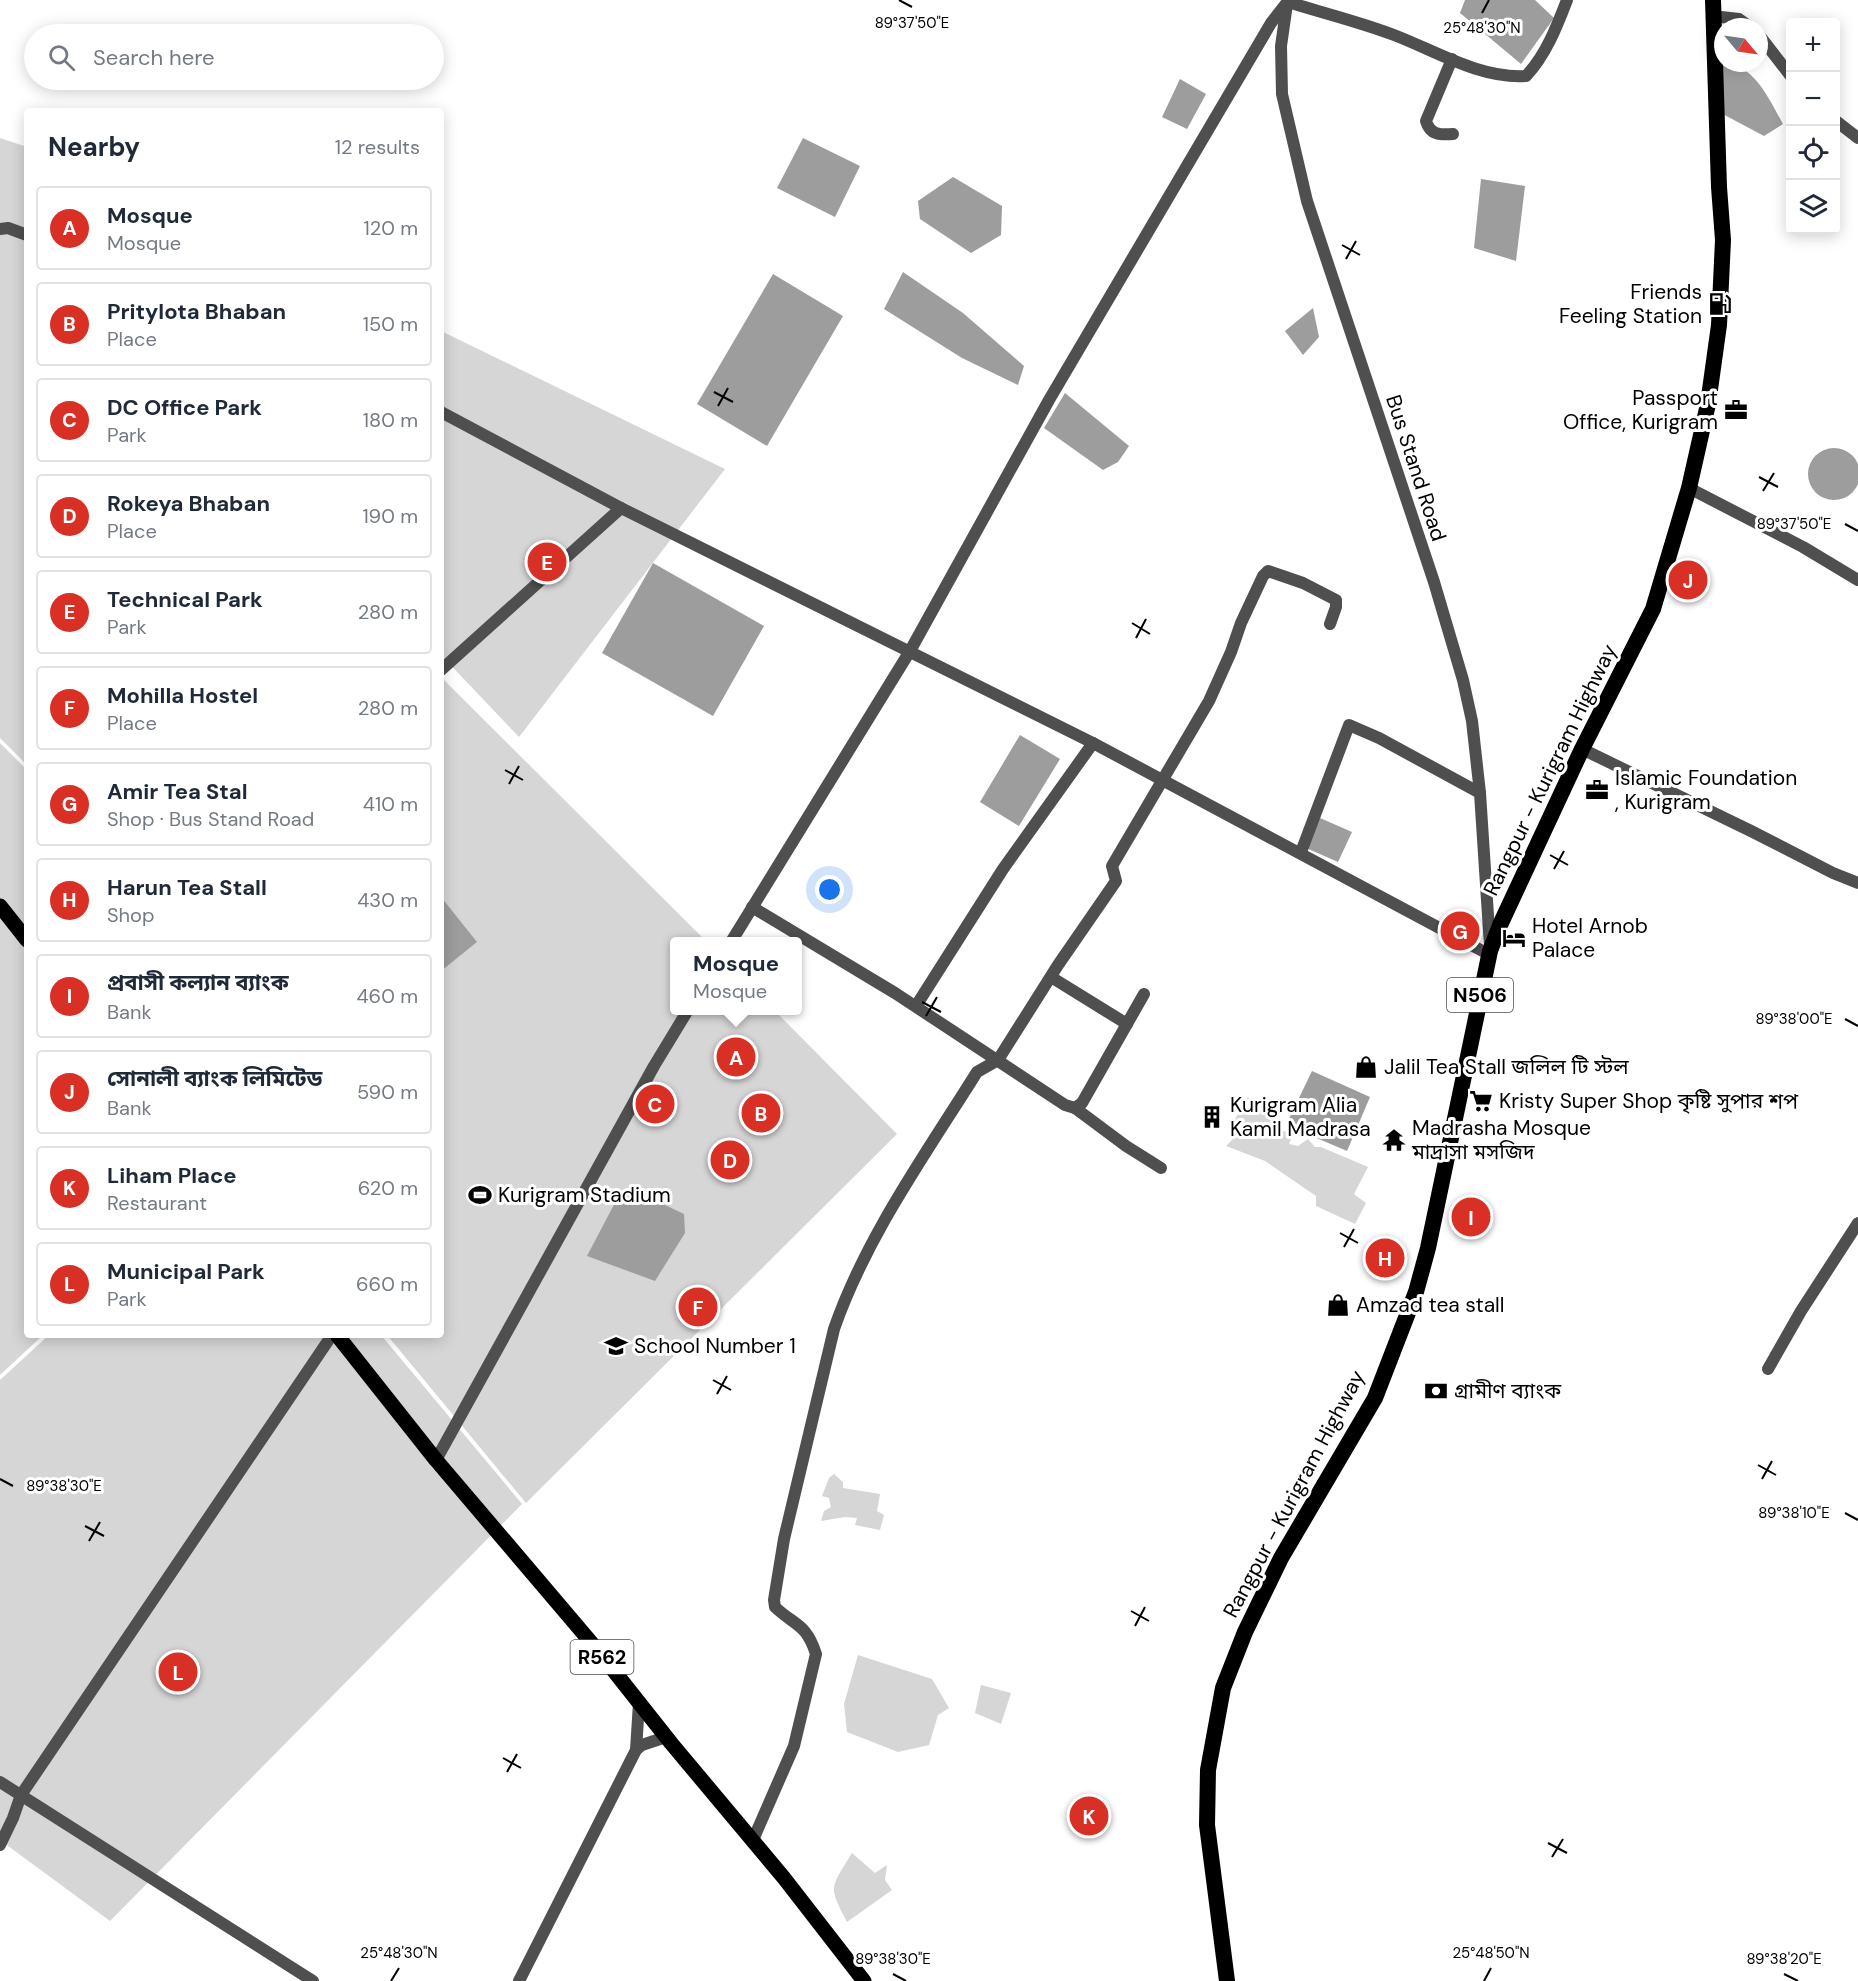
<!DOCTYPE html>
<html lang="en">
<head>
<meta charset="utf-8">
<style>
  body { margin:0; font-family:"DM Sans","Noto Sans Bengali",sans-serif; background:#f2f2f3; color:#1f2937 }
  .controls { position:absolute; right:18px; top:18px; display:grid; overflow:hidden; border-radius:6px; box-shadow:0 3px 15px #0003 }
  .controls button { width:54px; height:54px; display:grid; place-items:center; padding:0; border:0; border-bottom:2px solid #e0e1e3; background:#fff; color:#1f2937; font:30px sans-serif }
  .compass { position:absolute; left:1714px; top:18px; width:54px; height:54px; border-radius:50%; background:#fff; box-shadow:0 3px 15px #0003; rotate:119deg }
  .you { position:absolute; left:830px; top:890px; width:21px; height:21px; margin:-15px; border:4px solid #fff; border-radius:50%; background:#1a73e8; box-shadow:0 0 0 9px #1a73e833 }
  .badge { display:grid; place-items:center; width:39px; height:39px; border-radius:50%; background:#d93025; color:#fff; font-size:20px; font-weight:700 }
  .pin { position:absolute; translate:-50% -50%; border:3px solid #fff; box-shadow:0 2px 6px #0006 }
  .popup { position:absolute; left:670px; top:937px; width:132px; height:78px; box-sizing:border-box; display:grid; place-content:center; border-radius:6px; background:#fff; filter:drop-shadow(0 2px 4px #0005); font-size:20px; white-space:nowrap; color:#747a83 }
  .popup b { font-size:22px; color:#1f2937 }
  .popup::after { content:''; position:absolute; left:50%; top:100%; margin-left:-12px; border:12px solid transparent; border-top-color:#fff }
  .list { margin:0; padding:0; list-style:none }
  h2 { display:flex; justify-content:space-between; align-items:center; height:78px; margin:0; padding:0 24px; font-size:26px }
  h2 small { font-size:20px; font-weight:400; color:#747a83 }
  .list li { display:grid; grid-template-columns:39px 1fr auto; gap:18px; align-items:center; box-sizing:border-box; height:84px; margin:0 12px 12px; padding:0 12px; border:2px solid #e0e1e3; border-radius:6px }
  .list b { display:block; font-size:22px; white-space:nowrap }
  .list p { margin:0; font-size:20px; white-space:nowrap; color:#747a83 }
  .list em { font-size:20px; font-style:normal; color:#747a83 }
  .icon { flex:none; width:33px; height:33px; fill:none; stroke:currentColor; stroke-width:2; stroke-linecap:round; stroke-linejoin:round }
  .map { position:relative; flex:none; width:1858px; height:1981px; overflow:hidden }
  .search { position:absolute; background:#fff; box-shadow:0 3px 15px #0003; left:24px; top:24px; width:420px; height:66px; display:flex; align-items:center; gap:15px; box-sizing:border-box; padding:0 21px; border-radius:33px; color:#747a83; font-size:22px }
  .panel { position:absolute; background:#fff; box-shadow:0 3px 15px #0003; left:24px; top:108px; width:420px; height:1230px; border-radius:6px }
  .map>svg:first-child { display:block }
  .green { fill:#d6d6d6 }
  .water { fill:#9d9d9d }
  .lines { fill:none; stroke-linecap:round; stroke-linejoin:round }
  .minor { stroke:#4f4f4f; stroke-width:12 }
  .major { stroke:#000; stroke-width:15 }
  .highway { stroke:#000; stroke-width:16 }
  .ticks { fill:none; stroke:#000; stroke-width:2 }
  .labels { text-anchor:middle; stroke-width:6; stroke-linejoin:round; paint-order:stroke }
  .shield { fill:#fff; stroke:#4c4c4c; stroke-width:1.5 }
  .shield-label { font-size:20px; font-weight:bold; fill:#000 }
  .poi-label { font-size:21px; fill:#000; stroke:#fff; text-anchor:start }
  .street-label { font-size:21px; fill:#000; stroke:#fff }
  .ticks-label { font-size:15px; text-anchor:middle; fill:#000; stroke:#fff; stroke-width:6; stroke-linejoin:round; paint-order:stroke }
</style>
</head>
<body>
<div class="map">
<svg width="1858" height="1981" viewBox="0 0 1858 1981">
  <rect width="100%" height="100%" fill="#fff"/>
  <!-- green -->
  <g class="green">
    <polygon points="0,138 27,147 27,765 0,738"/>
    <polygon points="441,331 725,469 519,737 441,655"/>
    <polygon points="441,677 706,941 674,942 674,1010 775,1011 897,1134 526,1503 387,1335 441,1335"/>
    <polygon points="0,743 27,770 27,1335 43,1335 0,1375"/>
    <polygon points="1248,1097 1281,1130 1293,1134 1289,1144 1298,1146 1308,1139 1315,1147 1321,1147 1368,1167 1354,1194 1366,1203 1355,1224 1316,1206 1316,1196 1265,1161 1226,1146 1243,1129 1235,1119"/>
    <polygon points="49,1335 381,1335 522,1504 110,1921 0,1840 0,1380"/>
    <polygon points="834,1474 843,1482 843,1488 880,1494 877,1511 884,1515 880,1530 855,1525 857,1518 845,1517 821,1521 824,1511 831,1507 829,1498 822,1496 829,1478"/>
    <polygon points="858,1655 932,1679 949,1708 938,1715 929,1745 898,1752 847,1732 844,1704"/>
    <polygon points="981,1685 1011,1693 1001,1724 975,1713"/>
    <path d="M852 1853 875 1873 887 1865 885 1880 892 1890 847 1922C828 1885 830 1889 852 1853Z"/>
  </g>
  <!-- water -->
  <g class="water">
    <polygon points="1465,0 1535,0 1554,18 1521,64 1460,13"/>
    <path d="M1723 63C1754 63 1770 101 1783 124L1764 136 1717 111Z"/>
    <polygon points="1180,79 1206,94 1187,129 1162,117"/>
    <polygon points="803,138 860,166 835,217 777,188"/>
    <polygon points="953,177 1002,206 1001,235 971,253 920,219 918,201"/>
    <polygon points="1481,179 1525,186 1516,261 1474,248"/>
    <polygon points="903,272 963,313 1024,366 1018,385 962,358 884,309"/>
    <polygon points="773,274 843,316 767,446 697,404"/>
    <polygon points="1313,308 1319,337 1303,355 1285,331"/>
    <polygon points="1065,393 1129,446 1118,462 1103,470 1044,428"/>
    <circle cx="1834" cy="474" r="26"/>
    <polygon points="653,563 764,626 713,716 602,653"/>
    <polygon points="1020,735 1060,759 1019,826 980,802"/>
    <polygon points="1320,818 1352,832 1338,862 1306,848"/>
    <polygon points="441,897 477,942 441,971"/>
    <polygon points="1312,1071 1370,1097 1347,1151 1286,1125"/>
    <polygon points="629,1188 684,1214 685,1233 655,1281 587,1256 618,1197"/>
  </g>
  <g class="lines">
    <!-- minor -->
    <g class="minor">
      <path d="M1288 2C1323 13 1360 22 1394 35 1436 51 1480 79 1526 76 1546 55 1557 26 1567 0"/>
      <polyline points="1287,4 1281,46 1282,94 1307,201 1434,582 1463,680 1472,721 1480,793 1490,946"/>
      <polyline points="1712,16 1739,19 1750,27"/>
      <polyline points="1759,35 1790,75"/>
      <path d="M1452 59 1426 121C1430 135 1440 135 1453 134"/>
      <polyline points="1836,121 1858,138"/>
      <polyline points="0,229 8,228 27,235"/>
      <polyline points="441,412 621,508 1093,743 1490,955"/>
      <polyline points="1689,488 1803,547 1858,580"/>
      <polyline points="441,670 621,508"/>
      <polyline points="1582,749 1751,831 1833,873 1858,883"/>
      <polyline points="1301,852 1349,725 1379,738 1480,793"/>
      <polyline points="752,907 895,993 1065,1105 1075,1108 1082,1103 1144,994"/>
      <polyline points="731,942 910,651 1049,400 1271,23 1289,0"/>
      <polyline points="1051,977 1127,1024"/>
      <polyline points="916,1006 1003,869 1093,743"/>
      <polyline points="1075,1108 1126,1146 1161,1168"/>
      <polyline points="1768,1369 1801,1311 1858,1223"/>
      <polyline points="436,1460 654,1066 688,1010"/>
      <polyline points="636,1750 642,1745 666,1737"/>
      <polyline points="0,1782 313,1981"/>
      <path d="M753 1840 794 1746 816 1654C806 1623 795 1626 775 1607L774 1600 784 1539 834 1329C866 1237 925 1155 977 1072L998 1060 1058 965 1116 881 1112 866 1209 701 1231 652 1241 623 1263 576 1268 571 1303 583 1336 600V607L1330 624"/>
      <polyline points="0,1845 13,1818 21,1795 332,1335"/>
      <polyline points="519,1981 636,1750 639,1703"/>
    </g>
    <!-- major -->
    <g class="major">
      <polyline points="0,906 27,940"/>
      <polyline points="337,1335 436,1460 595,1647 671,1743 784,1878 864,1981"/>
    </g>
    <!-- highway -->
    <polyline class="highway" points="1227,1981 1207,1825 1208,1770 1223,1688 1245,1632 1281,1558 1375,1398 1416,1292 1428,1248 1490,951 1500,925 1582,749 1653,609 1689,488 1708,404 1719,325 1723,240 1719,187 1713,0"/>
  </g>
  <!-- ticks -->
  <path class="ticks" d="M899 0 912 7M1482 13 1489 0M1342 245 1360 255M1346 259 1356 241M714 392 733 402M718 406 728 388M1759 477 1778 487M1763 491 1774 473M1845 524 1858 531M1132 623 1150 634M1136 638 1146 619M505 770 523 780M509 784 519 766M1550 855 1568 865M1554 869 1564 851M922 1002 941 1012M926 1016 937 997M1845 1019 1858 1026M1340 1233 1358 1243M1344 1247 1354 1229M713 1380 731 1390M717 1394 727 1376M1758 1465 1776 1475M0 1479 13 1486M1762 1479 1772 1461M1845 1513 1858 1520M85 1526 104 1536M89 1541 100 1522M1131 1611 1149 1621M1135 1626 1145 1607M503 1758 521 1768M507 1772 517 1754M1548 1843 1567 1853M1552 1857 1563 1839M893 1974 906 1981M1784 1974 1798 1981M391 1981 399 1968M1484 1981 1491 1968"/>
  <!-- icons -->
  <defs>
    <g id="fuel-bare" transform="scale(1.8)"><path d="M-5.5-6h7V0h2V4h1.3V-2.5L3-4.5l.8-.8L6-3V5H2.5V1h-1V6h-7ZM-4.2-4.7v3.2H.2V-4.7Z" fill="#000" stroke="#fff" stroke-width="2.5" paint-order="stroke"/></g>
    <g id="office-bare" transform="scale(1.8)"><path d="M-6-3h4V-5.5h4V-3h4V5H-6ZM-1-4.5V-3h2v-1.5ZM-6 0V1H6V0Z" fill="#000" stroke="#fff" stroke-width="2.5" paint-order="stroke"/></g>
    <g id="hotel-bare" transform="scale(1.8)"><path d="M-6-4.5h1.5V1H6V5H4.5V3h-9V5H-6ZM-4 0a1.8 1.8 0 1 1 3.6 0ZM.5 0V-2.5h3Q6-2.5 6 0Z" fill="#000" stroke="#fff" stroke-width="2.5" paint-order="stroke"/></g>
    <g id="shop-bare" transform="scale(1.8)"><path d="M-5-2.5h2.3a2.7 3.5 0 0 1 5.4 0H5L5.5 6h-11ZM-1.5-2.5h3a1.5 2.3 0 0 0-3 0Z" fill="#000" stroke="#fff" stroke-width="2.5" paint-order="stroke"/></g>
    <g id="supermarket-bare" transform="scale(1.8)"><path d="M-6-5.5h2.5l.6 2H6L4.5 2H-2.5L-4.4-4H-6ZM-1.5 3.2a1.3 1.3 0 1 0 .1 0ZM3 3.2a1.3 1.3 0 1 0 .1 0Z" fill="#000" stroke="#fff" stroke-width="2.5" paint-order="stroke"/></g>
    <g id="building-bare" transform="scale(1.8)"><path d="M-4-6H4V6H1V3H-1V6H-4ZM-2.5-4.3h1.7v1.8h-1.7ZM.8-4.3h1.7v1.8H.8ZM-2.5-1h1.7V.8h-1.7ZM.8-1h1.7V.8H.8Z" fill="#000" stroke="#fff" stroke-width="2.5" paint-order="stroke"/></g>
    <g id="temple-bare" transform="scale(1.8)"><path d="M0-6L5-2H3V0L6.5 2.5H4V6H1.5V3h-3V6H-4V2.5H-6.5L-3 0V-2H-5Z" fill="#000" stroke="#fff" stroke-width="2.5" paint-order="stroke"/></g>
    <g id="stadium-bare" transform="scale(1.8)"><path d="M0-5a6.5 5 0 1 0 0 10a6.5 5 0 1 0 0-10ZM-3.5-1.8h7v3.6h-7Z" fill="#000" stroke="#fff" stroke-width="2.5" paint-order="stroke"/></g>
    <g id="school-bare" transform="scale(1.8)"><path d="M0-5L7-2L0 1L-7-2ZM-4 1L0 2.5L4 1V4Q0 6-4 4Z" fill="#000" stroke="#fff" stroke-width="2.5" paint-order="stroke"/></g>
    <g id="bank-bare" transform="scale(1.8)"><path d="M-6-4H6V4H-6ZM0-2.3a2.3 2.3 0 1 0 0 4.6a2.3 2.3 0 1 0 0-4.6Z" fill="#000" stroke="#fff" stroke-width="2.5" paint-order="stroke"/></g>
  </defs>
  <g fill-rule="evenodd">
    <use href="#fuel-bare" x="1720" y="304"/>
    <use href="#office-bare" x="1736" y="410"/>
    <use href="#office-bare" x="1597" y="790"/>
    <use href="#hotel-bare" x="1514" y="938"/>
    <use href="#shop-bare" x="1366" y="1067"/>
    <use href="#supermarket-bare" x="1481" y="1101"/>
    <use href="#building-bare" x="1212" y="1117"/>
    <use href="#temple-bare" x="1394" y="1140"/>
    <use href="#stadium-bare" x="480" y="1195"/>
    <use href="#shop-bare" x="1338" y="1305"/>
    <use href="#school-bare" x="616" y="1346"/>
    <use href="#bank-bare" x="1436" y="1391"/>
  </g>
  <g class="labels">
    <!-- shield labels -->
    <g class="shield">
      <rect x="1447" y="978" width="66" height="34" rx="4.5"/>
      <rect x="570.5" y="1640" width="63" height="34" rx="4.5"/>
    </g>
    <g class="shield-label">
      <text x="1480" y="1002">N506</text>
      <text x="602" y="1664">R562</text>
    </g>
    <!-- poi labels -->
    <g class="poi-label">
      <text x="1702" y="299" text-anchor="end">Friends<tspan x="1702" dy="24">Feeling Station</tspan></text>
      <text x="1718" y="405" text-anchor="end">Passport<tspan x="1718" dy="24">Office, Kurigram</tspan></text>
      <text x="1615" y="785">Islamic Foundation<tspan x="1615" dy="24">, Kurigram</tspan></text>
      <text x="1532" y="933">Hotel Arnob<tspan x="1532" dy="24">Palace</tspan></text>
      <text x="1384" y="1074">Jalil Tea Stall জলিল টি স্টল</text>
      <text x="1499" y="1108">Kristy Super Shop কৃষ্টি সুপার শপ</text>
      <text x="1230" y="1112">Kurigram Alia<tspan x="1230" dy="24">Kamil Madrasa</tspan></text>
      <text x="1412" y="1135">Madrasha Mosque<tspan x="1412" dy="24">মাদ্রাসা মসজিদ</tspan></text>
      <text x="498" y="1202">Kurigram Stadium</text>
      <text x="1356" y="1312">Amzad tea stall</text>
      <text x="634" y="1353">School Number 1</text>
      <text x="1454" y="1398">গ্রামীণ ব্যাংক</text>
    </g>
    <!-- street labels -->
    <g class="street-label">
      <text transform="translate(1416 468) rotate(72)" y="7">Bus Stand Road</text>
      <text transform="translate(1550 770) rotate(-64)" y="7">Rangpur - Kurigram Highway</text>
      <text transform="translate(1294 1494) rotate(-62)" y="7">Rangpur - Kurigram Highway</text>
    </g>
  </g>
  <g class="ticks-label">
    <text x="912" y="28">89°37'50"E</text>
    <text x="1482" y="33">25°48'30"N</text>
    <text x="1794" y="529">89°37'50"E</text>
    <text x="1794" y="1024">89°38'00"E</text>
    <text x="64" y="1491">89°38'30"E</text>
    <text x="1794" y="1518">89°38'10"E</text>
    <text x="399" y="1958">25°48'30"N</text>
    <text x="1491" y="1958">25°48'50"N</text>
    <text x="893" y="1964">89°38'30"E</text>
    <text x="1784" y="1964">89°38'20"E</text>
  </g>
</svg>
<div class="controls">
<button>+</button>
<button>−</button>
<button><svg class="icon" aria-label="locate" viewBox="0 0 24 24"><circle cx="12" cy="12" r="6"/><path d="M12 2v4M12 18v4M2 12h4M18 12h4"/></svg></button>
<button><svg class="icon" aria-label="layers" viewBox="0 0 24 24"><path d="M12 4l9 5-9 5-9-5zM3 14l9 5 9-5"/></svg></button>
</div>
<svg class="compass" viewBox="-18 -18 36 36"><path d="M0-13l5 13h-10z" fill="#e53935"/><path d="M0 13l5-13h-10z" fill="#747a83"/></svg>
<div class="you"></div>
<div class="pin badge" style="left:736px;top:1057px">A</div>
<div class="popup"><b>Mosque</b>Mosque</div>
<div class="pin badge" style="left:761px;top:1113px">B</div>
<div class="pin badge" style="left:655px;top:1104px">C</div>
<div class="pin badge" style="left:730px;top:1160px">D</div>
<div class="pin badge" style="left:547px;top:562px">E</div>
<div class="pin badge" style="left:698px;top:1307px">F</div>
<div class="pin badge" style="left:1460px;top:931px">G</div>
<div class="pin badge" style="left:1385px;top:1258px">H</div>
<div class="pin badge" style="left:1471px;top:1217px">I</div>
<div class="pin badge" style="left:1688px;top:580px">J</div>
<div class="pin badge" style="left:1089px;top:1816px">K</div>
<div class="pin badge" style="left:178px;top:1672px">L</div>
<div class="search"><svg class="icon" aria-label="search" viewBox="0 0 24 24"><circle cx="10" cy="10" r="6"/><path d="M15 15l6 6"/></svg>Search here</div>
<section class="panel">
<h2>Nearby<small>12 results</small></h2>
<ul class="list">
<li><span class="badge">A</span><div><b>Mosque</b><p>Mosque</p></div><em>120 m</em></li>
<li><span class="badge">B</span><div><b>Pritylota Bhaban</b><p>Place</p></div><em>150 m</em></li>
<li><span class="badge">C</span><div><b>DC Office Park</b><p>Park</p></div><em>180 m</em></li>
<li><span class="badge">D</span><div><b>Rokeya Bhaban</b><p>Place</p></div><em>190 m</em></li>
<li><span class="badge">E</span><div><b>Technical Park</b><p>Park</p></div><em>280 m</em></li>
<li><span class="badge">F</span><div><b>Mohilla Hostel</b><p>Place</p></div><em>280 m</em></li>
<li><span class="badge">G</span><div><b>Amir Tea Stal</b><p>Shop · Bus Stand Road</p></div><em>410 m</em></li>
<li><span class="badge">H</span><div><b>Harun Tea Stall</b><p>Shop</p></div><em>430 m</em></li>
<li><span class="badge">I</span><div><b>প্রবাসী কল্যান ব্যাংক</b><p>Bank</p></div><em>460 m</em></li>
<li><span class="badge">J</span><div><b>সোনালী ব্যাংক লিমিটেড</b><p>Bank</p></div><em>590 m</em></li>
<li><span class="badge">K</span><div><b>Liham Place</b><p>Restaurant</p></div><em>620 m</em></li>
<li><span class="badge">L</span><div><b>Municipal Park</b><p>Park</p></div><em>660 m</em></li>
</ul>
</section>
</div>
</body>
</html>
